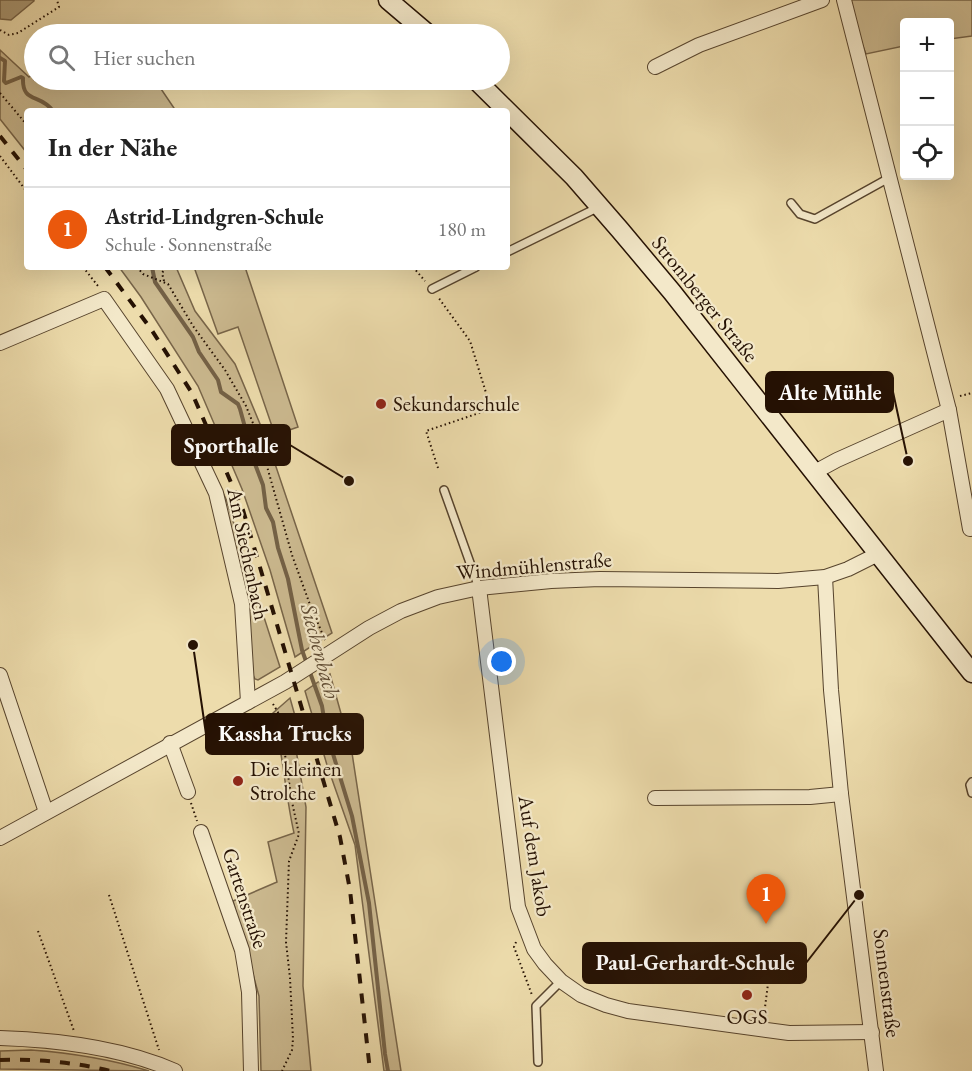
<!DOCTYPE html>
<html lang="de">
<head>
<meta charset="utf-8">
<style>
  body { margin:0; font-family:"EB Garamond",serif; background:#f2f2f2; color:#222 }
  .controls { position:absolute; right:18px; top:18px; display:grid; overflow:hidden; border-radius:6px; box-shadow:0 6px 24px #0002 }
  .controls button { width:54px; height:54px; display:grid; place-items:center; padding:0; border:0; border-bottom:2px solid #e0e0e0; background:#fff; color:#222; font:30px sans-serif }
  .you { position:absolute; left:502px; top:662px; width:21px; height:21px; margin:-15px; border:4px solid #fff; border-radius:50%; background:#1a73e8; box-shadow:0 0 0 9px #1a73e833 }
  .badge { display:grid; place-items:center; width:39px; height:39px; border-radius:50%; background:#ea580c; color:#fff; font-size:20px; font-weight:700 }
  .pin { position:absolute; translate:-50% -50px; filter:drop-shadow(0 2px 3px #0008) }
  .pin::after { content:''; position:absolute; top:32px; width:21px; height:18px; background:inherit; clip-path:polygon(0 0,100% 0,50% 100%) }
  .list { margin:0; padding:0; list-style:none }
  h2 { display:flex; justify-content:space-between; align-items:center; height:78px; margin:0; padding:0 24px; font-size:26px }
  h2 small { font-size:20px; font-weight:400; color:#767676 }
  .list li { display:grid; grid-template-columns:39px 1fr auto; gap:18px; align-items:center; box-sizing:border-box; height:84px; padding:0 24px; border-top:2px solid #e0e0e0 }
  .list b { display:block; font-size:22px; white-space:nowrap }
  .list p { margin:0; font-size:20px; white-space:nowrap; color:#767676 }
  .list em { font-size:20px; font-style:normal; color:#767676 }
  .icon { flex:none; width:33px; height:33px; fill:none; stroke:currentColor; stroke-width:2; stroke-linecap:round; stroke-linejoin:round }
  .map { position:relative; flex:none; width:972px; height:1071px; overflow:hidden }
  .search { position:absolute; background:#fff; box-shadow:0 6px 24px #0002; left:24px; top:24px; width:486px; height:66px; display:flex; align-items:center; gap:15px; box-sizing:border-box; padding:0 21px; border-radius:33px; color:#767676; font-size:22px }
  .panel { position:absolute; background:#fff; box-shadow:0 6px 24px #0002; left:24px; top:108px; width:486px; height:162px; border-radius:6px }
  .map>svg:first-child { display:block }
  .green { fill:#cbb98f; stroke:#786549; stroke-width:1.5 }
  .water { fill:#a99773; stroke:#746146; stroke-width:1.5 }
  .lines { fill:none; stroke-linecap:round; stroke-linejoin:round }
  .stream { stroke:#746146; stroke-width:4 }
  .service-casing { stroke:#57442d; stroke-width:10 }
  .minor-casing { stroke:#57442d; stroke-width:16 }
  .secondary-casing { stroke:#251103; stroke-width:21 }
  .path { stroke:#251103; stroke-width:2; stroke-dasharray:1.5 3; stroke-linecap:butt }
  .service { stroke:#f3e8c9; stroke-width:7 }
  .minor { stroke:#f3e8c9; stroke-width:14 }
  .secondary { stroke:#f3e8c9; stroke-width:18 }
  .rail { stroke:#251103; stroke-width:4; stroke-dasharray:10 10; stroke-linecap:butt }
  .poi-dot { fill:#8f2418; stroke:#f3e8c9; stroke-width:2 }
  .labels { text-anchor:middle; stroke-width:4.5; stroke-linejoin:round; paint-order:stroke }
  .street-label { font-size:21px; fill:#251103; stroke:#f3e8c9 }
  .poi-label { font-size:21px; fill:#251103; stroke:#f3e8c9; text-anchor:start }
  .water-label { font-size:22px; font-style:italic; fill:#604d35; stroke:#f3e8c9 }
  .leader { fill:none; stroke:#251103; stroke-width:2 }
  .callout-dot { fill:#251103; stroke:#f3e8c9; stroke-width:2 }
  .callout { fill:#251103; stroke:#251103; stroke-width:2 }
  .callout-label { font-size:22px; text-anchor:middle; font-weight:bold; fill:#fff }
</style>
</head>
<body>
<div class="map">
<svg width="972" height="1071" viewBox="0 0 972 1071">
  <rect width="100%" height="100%" fill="#eddcac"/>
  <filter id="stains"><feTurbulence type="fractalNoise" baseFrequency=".00333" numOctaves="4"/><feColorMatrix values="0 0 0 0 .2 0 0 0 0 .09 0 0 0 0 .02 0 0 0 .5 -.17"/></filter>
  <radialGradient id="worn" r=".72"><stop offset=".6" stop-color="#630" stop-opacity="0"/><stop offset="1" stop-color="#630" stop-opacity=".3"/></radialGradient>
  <!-- green -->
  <g class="green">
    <polygon points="845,0 972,0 972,36 950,39 950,22 904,22 904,46 866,54"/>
    <polygon points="0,50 29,77 34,73 34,80 155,80 176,111 27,111 27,153 0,119"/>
    <polygon points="119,267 176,267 195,311 235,364 268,443 332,633 295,657 270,570 242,489 198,386 141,297"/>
    <polygon points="194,267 245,267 298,427 275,435 238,327 218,334"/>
    <path d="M196 437 226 499 280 667 258 680 255 679 253 675C249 586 230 519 196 437Z"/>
    <polygon points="330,674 352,753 401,1071 384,1071 355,845 327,765 305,691"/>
    <path d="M290 698 304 748 296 750 306 807 303 986 311 1071H261L259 996 233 901 277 882 268 842 294 833C285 793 283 753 273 713Z"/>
    <path d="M31 1050C72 1053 110 1059 149 1071L0 1069V1051Z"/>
  </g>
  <!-- water -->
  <polygon class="water" points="0,0 34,0 34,1 11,20 0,19"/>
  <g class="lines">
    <!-- stream -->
    <g class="stream">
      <path d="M0 58 5 61 4 81 6 83 21 77 23 78C22 104 40 93 53 111"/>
      <polyline points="152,267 155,282 193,337 199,352 218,380 221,392 238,404 240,409 255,464 263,485 266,508 273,522 278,548 288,579 302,650 322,706 326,731 352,816 369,903 385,1054 388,1071"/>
    </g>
    <!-- service casing -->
    <g class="service-casing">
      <g id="service">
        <polyline points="791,203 800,214 815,219 889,178"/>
        <polyline points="507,252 599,207"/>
        <polyline points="432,289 476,267"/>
        <polyline points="444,490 479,588"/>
        <polyline points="972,782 970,785 972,793"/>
        <polyline points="538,1062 536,1006 561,981"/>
      </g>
    </g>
    <!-- minor casing -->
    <g class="minor-casing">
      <g id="minor">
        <polyline points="844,0 949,410 970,529"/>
        <polyline points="655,67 699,45 822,0"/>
        <polyline points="0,343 104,299 167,389 216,493 242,604 248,702"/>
        <polyline points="813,473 837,460 949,410"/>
        <polyline points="825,577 831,690 841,794 876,1071"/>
        <polyline points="479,588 518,907 534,949 545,964 561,981 581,995 606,1005 628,1011 789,1033 872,1032"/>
        <polyline points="0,675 46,812"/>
        <polyline points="170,743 188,792"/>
        <polyline points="655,798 810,797 841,794"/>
        <polyline points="201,832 242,950 249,992 251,1071"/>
        <polyline points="0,838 285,682 369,628 401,611 438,597 479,588 551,581 600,579 778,581 825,577 848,569 878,554"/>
        <path d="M0 1038C58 1040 121 1047 175 1071"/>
      </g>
    </g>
    <!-- secondary casing -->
    <g class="secondary-casing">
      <g id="secondary">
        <polyline points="388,0 428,34"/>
        <polyline points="476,80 574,177 620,230 672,292 972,673"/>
      </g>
    </g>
    <!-- path -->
    <g class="path">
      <polyline points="0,30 9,35 18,33 59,7 57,0"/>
      <polyline points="0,93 27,125"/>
      <polyline points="0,156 27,192"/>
      <polyline points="83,267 98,286"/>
      <polyline points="137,267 143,274 168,284 193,326 225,370 246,406 259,438 292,555 309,602 325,640"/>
      <polyline points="413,267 425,281"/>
      <polyline points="164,281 162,273 166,267"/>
      <polyline points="960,396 972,393"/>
      <polyline points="438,468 426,431 491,409 470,341 438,297"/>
      <polyline points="273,704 279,714 292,802 299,834 289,861 286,942 290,978 293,1039 292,1050 282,1071"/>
      <polyline points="191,803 197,821"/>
      <polyline points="109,895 159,1050"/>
      <polyline points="38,931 74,1031"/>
      <polyline points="516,942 514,947 532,995"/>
      <polyline points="764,1015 768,984"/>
    </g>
    <!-- service -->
    <use href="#service" class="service"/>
    <!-- minor -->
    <use href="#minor" class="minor"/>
    <!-- secondary -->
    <use href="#secondary" class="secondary"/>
    <!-- rail -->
    <g class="rail">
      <polyline points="0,136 27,170"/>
      <polyline points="105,267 151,329 192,393 243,510 340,837 350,890 370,1071"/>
      <path d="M0 1060C37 1059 74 1062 110 1071"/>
    </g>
  </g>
  <!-- markers -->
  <g class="poi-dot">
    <circle cx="381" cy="404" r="6"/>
    <circle cx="238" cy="781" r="6"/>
    <circle cx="747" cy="995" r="6"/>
  </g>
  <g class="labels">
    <!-- street labels -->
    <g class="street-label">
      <text transform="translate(705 299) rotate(51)" y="7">Stromberger Straße</text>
      <text transform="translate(248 554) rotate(78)" y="7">Am Siechenbach</text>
      <text transform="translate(534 566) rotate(-5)" y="7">Windmühlenstraße</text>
      <text transform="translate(535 856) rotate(81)" y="7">Auf dem Jakob</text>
      <text transform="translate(245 898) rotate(72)" y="7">Gartenstraße</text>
      <text transform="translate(887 983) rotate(83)" y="7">Sonnenstraße</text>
    </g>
    <!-- poi labels -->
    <g class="poi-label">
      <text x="393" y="411">Sekundarschule</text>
      <text x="250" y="776">Die kleinen<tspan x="250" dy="24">Strolche</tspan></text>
      <text x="747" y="1024" text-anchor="middle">OGS</text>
    </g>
    <!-- water labels -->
    <g class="water-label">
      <text transform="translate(321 651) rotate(75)" y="8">Siechenbach</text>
    </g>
  </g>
  <!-- callouts -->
  <path class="leader" d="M908 461L893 392M349 481L290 445M193 645L206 734M859 895L806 963"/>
  <g class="callout-dot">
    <circle cx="908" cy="461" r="6"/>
    <circle cx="349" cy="481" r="6"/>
    <circle cx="193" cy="645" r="6"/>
    <circle cx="859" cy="895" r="6"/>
  </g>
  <g class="callout">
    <rect x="766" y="372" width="127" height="40" rx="6"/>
    <rect x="172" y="425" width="118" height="40" rx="6"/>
    <rect x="206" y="714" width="157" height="40" rx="6"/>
    <rect x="583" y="943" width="223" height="40" rx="6"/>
  </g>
  <g class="callout-label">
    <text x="830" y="400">Alte Mühle</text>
    <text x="231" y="453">Sporthalle</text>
    <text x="285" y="741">Kassha Trucks</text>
    <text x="695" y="970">Paul-Gerhardt-Schule</text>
  </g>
  <rect width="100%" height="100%" filter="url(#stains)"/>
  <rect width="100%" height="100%" fill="url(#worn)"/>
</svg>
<div class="controls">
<button>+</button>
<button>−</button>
<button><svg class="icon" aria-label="locate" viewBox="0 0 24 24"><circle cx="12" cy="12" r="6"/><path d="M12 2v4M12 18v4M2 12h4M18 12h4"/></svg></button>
</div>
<div class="you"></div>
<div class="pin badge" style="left:766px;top:924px">1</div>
<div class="search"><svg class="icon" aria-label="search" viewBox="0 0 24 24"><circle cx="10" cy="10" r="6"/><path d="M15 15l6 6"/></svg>Hier suchen</div>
<section class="panel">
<h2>In der Nähe<small></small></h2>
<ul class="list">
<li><span class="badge">1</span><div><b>Astrid-Lindgren-Schule</b><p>Schule · Sonnenstraße</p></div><em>180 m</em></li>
</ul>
</section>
</div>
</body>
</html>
